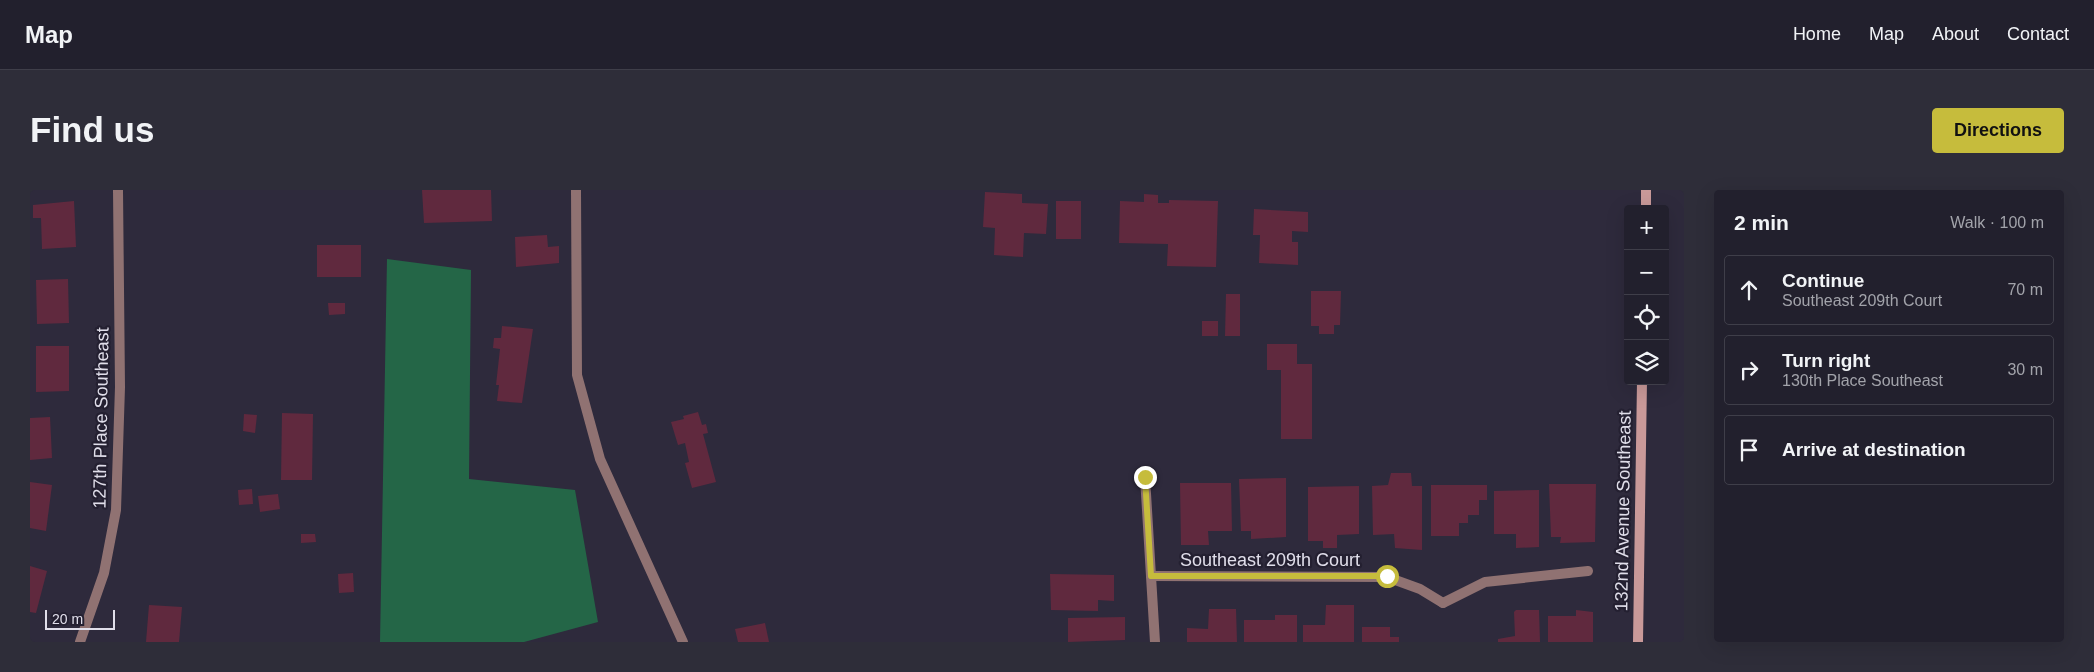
<!DOCTYPE html>
<html lang="en">
<head>
<meta charset="utf-8">
<style>
  body { margin:0; font-family:Arial,sans-serif; background:#2e2d39; color:#f1f3f6 }
  .controls { position:absolute; right:15px; top:15px; display:grid; overflow:hidden; border-radius:5px; box-shadow:0 5px 20px #0002 }
  .controls button { width:45px; height:45px; display:grid; place-items:center; padding:0; border:0; border-bottom:1px solid #3f3e49; background:#22202d; color:#f1f3f6; font:25px sans-serif }
  .scale { position:absolute; left:15px; bottom:12px; width:70px; box-sizing:border-box; padding-left:5px; border:2px solid #e0deea; border-top:0; font-size:14px; line-height:18px; white-space:nowrap; color:#e0deea; -webkit-text-stroke:4px #242031; paint-order:stroke }
  .stop { position:absolute; width:15px; height:15px; margin:-11px; border:4px solid #c6bc3c; border-radius:50%; background:#fff }
  .stop.end { background:#c6bc3c; border-color:#fff; box-shadow:0 1px 5px #0008 }
  .list { margin:0; padding:0; list-style:none }
  h2 { display:flex; justify-content:space-between; align-items:center; height:65px; margin:0; padding:0 20px; font-size:21px }
  h2 small { font-size:16px; font-weight:400; color:#a2a3aa }
  .list li { display:grid; grid-template-columns:32px 1fr auto; gap:15px; align-items:center; box-sizing:border-box; height:70px; margin:0 10px 10px; padding:0 10px; border:1px solid #3f3e49; border-radius:5px }
  .list b { display:block; font-size:19px; white-space:nowrap }
  .list p { margin:0; font-size:16px; white-space:nowrap; color:#a2a3aa }
  .list em { font-size:16px; font-style:normal; color:#a2a3aa }
  .icon { flex:none; width:28px; height:28px; fill:none; stroke:currentColor; stroke-width:2; stroke-linecap:round; stroke-linejoin:round }
  .map { position:relative; flex:none; width:1654px; height:452px; overflow:hidden; border-radius:5px }
  header { display:flex; align-items:center; gap:30px; box-sizing:border-box; height:70px; padding:0 25px; background:#22202d; border-bottom:1px solid #3f3e49 }
  header strong { font-size:24px }
  nav { display:flex; gap:28px; margin-inline-start:auto; font-size:18px }
  .intro { display:flex; align-items:center; justify-content:space-between; box-sizing:border-box; height:120px; padding:0 30px }
  h1 { margin:0; font-size:35px }
  .button { padding:12px 22px; border-radius:5px; background:#c6bc3c; color:#111; font-size:18px; font-weight:700 }
  main { display:flex; gap:30px; padding:0 30px }
  aside { flex:1; background:#22202d; border-radius:5px; box-shadow:0 5px 20px #0002 }
  .map>svg:first-child { display:block }
  .forest { fill:#246647 }
  .building { fill:#60293e }
  .lines { fill:none; stroke-linecap:round; stroke-linejoin:round }
  .service { stroke:#907272; stroke-width:10 }
  .minor { stroke:#907272; stroke-width:10 }
  .secondary { stroke:#c99999; stroke-width:10 }
  .route { stroke:#c6bc3c; stroke-width:6 }
  .labels { text-anchor:middle; stroke-width:4.5; stroke-linejoin:round; paint-order:stroke }
  .street-label { font-size:18px; fill:#e0deea; stroke:#242031 }
</style>
</head>
<body>
<header>
<strong>Map</strong>
<nav><a>Home</a><a>Map</a><a>About</a><a>Contact</a></nav>
</header>
<div class="intro"><h1>Find us</h1><a class="button">Directions</a></div>
<main>
<div class="map">
<svg width="1654" height="452" viewBox="0 0 1654 452">
  <rect width="100%" height="100%" fill="#2e2a3c"/>
  <!-- forest -->
  <polygon class="forest" points="357,69 441,80 439,289 545,300 568,432 494,452 350,452"/>
  <!-- building -->
  <g class="building">
    <polygon points="392,0 461,0 462,31 394,33"/>
    <polygon points="955,2 992,4 992,13 1018,14 1016,44 994,43 993,67 964,65 965,38 953,37"/>
    <polygon points="1114,4 1128,5 1128,13 1139,13 1139,10 1188,11 1186,77 1137,76 1138,54 1089,53 1090,11 1114,12"/>
    <polygon points="44,11 46,57 12,59 11,28 3,28 3,15"/>
    <rect x="1026" y="11" width="25" height="38"/>
    <polygon points="1224,19 1278,22 1278,42 1262,41 1262,52 1268,52 1268,75 1229,73 1230,45 1223,45"/>
    <polygon points="517,45 518,57 529,56 529,73 486,77 485,47"/>
    <rect x="287" y="55" width="44" height="32"/>
    <polygon points="38,89 39,133 7,134 6,90"/>
    <polygon points="1281,101 1311,101 1310,135 1304,135 1304,144 1289,144 1289,136 1281,136"/>
    <polygon points="1196,104 1210,104 1210,146 1195,146"/>
    <polygon points="298,113 315,113 315,124 299,125"/>
    <rect x="1172" y="131" width="16" height="15"/>
    <polygon points="472,136 503,139 492,213 467,211 469,195 466,195 470,159 463,158 464,148 471,148"/>
    <polygon points="1237,154 1267,154 1267,174 1282,174 1282,249 1251,249 1251,180 1237,180"/>
    <polygon points="6,156 39,156 39,201 6,202"/>
    <polygon points="668,222 672,235 676,234 678,243 673,244 686,292 662,298 655,273 659,272 655,253 648,255 641,232 654,229 653,226"/>
    <polygon points="252,223 283,224 282,290 251,290"/>
    <polygon points="214,224 227,225 225,243 213,241"/>
    <polygon points="20,227 22,268 0,270 0,228"/>
    <polygon points="1361,283 1381,283 1382,296 1392,296 1392,360 1365,358 1364,344 1343,345 1342,296 1358,295"/>
    <polygon points="1256,288 1256,347 1221,349 1221,341 1211,341 1209,289"/>
    <polygon points="0,292 22,295 16,341 0,338"/>
    <polygon points="1150,293 1201,293 1202,341 1178,341 1179,355 1151,355"/>
    <polygon points="1519,294 1566,294 1565,352 1530,353 1531,347 1521,347"/>
    <polygon points="1401,295 1457,295 1457,310 1449,310 1449,325 1438,325 1438,333 1429,333 1429,346 1401,346"/>
    <polygon points="1329,296 1329,344 1307,345 1307,358 1293,358 1293,351 1278,351 1278,297"/>
    <polygon points="222,299 223,314 209,315 208,300"/>
    <polygon points="1509,300 1509,357 1486,358 1486,344 1464,344 1464,301"/>
    <polygon points="248,304 250,319 230,322 228,306"/>
    <polygon points="271,344 285,344 286,352 271,353"/>
    <polygon points="0,376 17,381 6,423 0,422"/>
    <polygon points="323,383 324,402 309,403 308,384"/>
    <polygon points="1020,384 1084,385 1084,411 1068,410 1068,421 1021,420"/>
    <polygon points="119,415 152,417 149,452 116,452"/>
    <polygon points="1296,415 1324,415 1324,452 1273,452 1273,435 1295,435"/>
    <polygon points="1179,419 1206,419 1207,452 1157,452 1157,438 1178,439"/>
    <polygon points="1486,420 1509,420 1510,452 1468,452 1468,449 1485,446 1484,422"/>
    <polygon points="1546,420 1563,422 1563,452 1518,452 1518,426 1546,426"/>
    <polygon points="1245,425 1267,425 1267,452 1214,452 1214,430 1245,430"/>
    <polygon points="1095,427 1095,450 1038,452 1038,428"/>
    <polygon points="735,433 739,452 708,452 705,439"/>
    <polygon points="1332,437 1360,437 1360,447 1369,447 1369,452 1332,452"/>
  </g>
  <g class="lines">
    <!-- service -->
    <g class="service">
      <polyline points="546,0 547,185 570,269 653,452"/>
      <polyline points="1413,413 1455,392 1558,381"/>
    </g>
    <!-- minor -->
    <g class="minor">
      <polyline points="1115,287 1125,452"/>
      <polyline points="1121,386 1357,387 1390,399 1413,413"/>
      <polyline points="50,452 74,383 86,320 90,197 88,0"/>
    </g>
    <!-- secondary -->
    <g class="secondary">
      <polyline points="1616,19 1616,0"/>
      <polyline points="1608,452 1612,191"/>
    </g>
  </g>
  <g class="lines">
    <!-- route -->
    <polyline class="route" points="1115,287 1121,386 1357,386"/>
  </g>
  <g class="labels">
    <!-- street labels -->
    <g class="street-label">
      <text transform="translate(71 228) rotate(-89)" y="6">127th Place Southeast</text>
      <text transform="translate(1593 321) rotate(-89)" y="6">132nd Avenue Southeast</text>
      <text x="1240" y="376">Southeast 209th Court</text>
    </g>
  </g>
</svg>
<div class="controls">
<button>+</button>
<button>−</button>
<button><svg class="icon" aria-label="locate" viewBox="0 0 24 24"><circle cx="12" cy="12" r="6"/><path d="M12 2v4M12 18v4M2 12h4M18 12h4"/></svg></button>
<button><svg class="icon" aria-label="layers" viewBox="0 0 24 24"><path d="M12 4l9 5-9 5-9-5zM3 14l9 5 9-5"/></svg></button>
</div>
<div class="scale">20 m</div>
<div class="stop" style="left:1357px;top:386px"></div>
<div class="stop end" style="left:1115px;top:287px"></div>
</div>
<aside>
<h2>2 min<small>Walk · 100 m</small></h2>
<ul class="list">
<li><svg class="icon" aria-label="ahead" viewBox="0 0 24 24"><path d="M12 20V5M6 11l6-6 6 6"/></svg><div><b>Continue</b><p>Southeast 209th Court</p></div><em>70 m</em></li>
<li><svg class="icon" aria-label="right" viewBox="0 0 24 24"><path d="M7 20v-9h11M14 6l5 5-5 5"/></svg><div><b>Turn right</b><p>130th Place Southeast</p></div><em>30 m</em></li>
<li><svg class="icon" aria-label="arrive" viewBox="0 0 24 24"><path d="M6 21V4h12l-3 4 3 4H6"/></svg><div><b>Arrive at destination</b></div></li>
</ul>
</aside>
</main>
</body>
</html>
